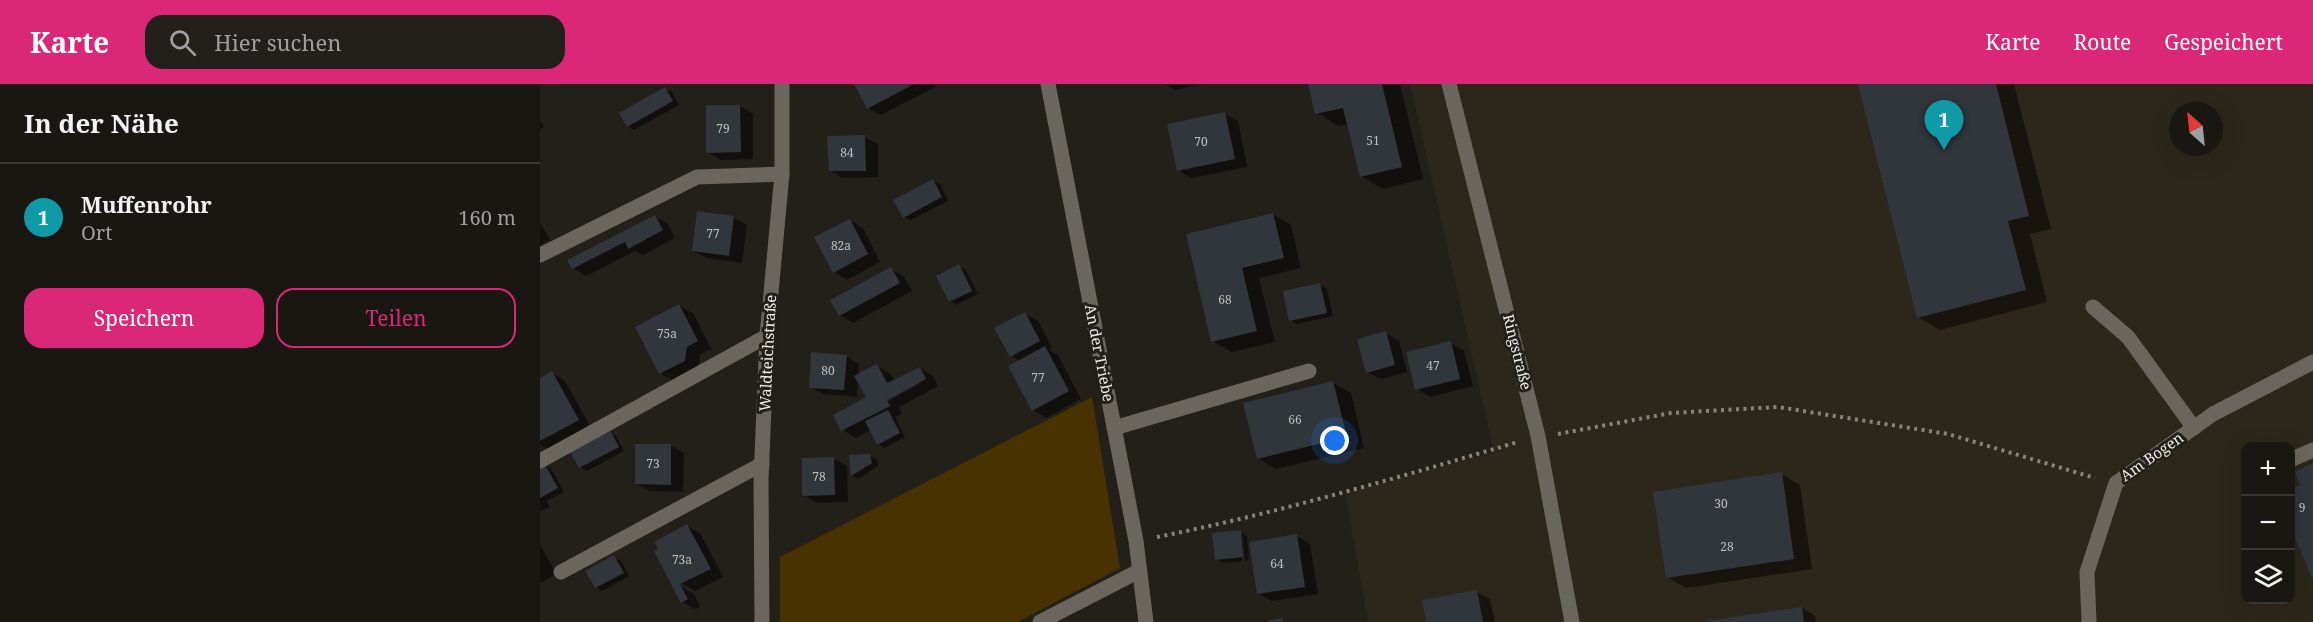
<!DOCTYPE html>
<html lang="de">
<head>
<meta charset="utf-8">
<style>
  body { margin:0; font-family:"Noto Serif",serif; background:#23201c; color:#f1f3f6 }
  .controls { position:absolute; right:18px; bottom:18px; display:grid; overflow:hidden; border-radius:12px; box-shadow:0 6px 24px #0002 }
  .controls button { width:54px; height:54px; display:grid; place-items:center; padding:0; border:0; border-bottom:2px solid #383633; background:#1a1713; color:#f1f3f6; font:30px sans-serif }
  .compass { position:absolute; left:1629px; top:18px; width:54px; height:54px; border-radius:50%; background:#1a1713; box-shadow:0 6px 24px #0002; rotate:333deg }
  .you { position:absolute; left:795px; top:357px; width:21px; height:21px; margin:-15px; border:4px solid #fff; border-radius:50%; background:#1a73e8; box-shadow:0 0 0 9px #1a73e833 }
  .badge { display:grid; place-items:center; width:39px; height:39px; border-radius:50%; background:#db2777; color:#fff; font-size:20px; font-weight:700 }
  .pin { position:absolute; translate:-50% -50px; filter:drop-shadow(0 2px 3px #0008) }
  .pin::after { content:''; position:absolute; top:32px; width:21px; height:18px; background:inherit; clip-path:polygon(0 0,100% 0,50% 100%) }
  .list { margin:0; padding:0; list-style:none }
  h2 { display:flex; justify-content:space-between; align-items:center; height:78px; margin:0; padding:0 24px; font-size:26px }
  h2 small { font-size:20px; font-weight:400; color:#9f9fa0 }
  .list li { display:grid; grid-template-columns:39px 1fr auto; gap:18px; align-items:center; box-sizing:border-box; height:108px; padding:0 24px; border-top:2px solid #383633 }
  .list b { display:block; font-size:22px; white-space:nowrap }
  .list p { margin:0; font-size:20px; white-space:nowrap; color:#9f9fa0 }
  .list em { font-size:20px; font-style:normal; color:#9f9fa0 }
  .actions { display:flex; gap:12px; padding:18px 24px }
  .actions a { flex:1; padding:14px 0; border:2px solid #db2777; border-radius:18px; text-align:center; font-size:21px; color:#db2777 }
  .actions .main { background:#db2777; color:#fff }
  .icon { flex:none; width:33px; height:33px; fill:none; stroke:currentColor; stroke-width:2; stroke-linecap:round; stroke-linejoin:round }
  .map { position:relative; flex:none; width:1773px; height:538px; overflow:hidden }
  header { display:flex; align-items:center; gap:36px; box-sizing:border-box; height:84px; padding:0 30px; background:#db2777; color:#fff }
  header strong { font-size:28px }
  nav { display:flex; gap:33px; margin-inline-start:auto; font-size:21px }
  .search { width:420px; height:54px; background:#23201c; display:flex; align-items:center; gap:15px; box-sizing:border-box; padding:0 21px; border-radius:18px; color:#9f9fa0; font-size:22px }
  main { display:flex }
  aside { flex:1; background:#1a1713 }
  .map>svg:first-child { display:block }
  .built { fill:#2d261a; fill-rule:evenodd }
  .green { fill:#473200 }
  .shadow { fill:#0007; fill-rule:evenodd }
  .building { fill:#31363c }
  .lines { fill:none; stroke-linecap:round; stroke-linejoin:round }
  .path { stroke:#87847e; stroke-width:4; stroke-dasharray:3 4.5; stroke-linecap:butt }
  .lane { stroke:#6a665e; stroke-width:15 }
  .street { stroke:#6a665e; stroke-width:15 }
  .secondary { stroke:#6a665e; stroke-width:15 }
  .labels { text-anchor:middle; stroke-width:6; stroke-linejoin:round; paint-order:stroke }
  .number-label { font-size:12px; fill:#c0bfbd }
  .street-label { font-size:15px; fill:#efede8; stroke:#231f19 }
</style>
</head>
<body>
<header>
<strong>Karte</strong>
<div class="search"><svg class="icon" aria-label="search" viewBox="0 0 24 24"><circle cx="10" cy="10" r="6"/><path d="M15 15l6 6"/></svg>Hier suchen</div>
<nav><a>Karte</a><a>Route</a><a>Gespeichert</a></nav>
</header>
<main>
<aside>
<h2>In der Nähe<small></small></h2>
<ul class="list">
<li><span class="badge" style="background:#0f9aa8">1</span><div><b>Muffenrohr</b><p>Ort</p></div><em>160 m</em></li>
</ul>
<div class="actions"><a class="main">Speichern</a><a>Teilen</a></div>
</aside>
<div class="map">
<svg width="1773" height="538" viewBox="0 0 1773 538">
  <rect width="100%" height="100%" fill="#231f19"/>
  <!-- built -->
  <path class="built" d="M870 0H1773V538H828L805 409 954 368ZM1638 27H1674V63H1638ZM1706 362H1750V516H1706Z"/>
  <!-- green -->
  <polygon class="green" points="552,313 580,484 478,538 240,538 240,473"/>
  <!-- shadow -->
  <g class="shadow">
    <polygon points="315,0 396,0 397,2 341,31 328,24"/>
    <polygon points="624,0 664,0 635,6"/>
    <polygon points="770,0 860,0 883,95 843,105 821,92 808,40 799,42 777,29"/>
    <polygon points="1319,0 1474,0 1511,145 1490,150 1507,218 1400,246 1378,233"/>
    <polygon points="125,5 132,8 139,21 94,46 88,42"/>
    <polygon points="167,22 200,22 213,30 213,75 181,76 167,68"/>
    <polygon points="685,30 698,37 707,83 651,94 638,86"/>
    <polygon points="0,36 4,43 0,45"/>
    <polygon points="324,53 338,60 338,93 303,94 290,87"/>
    <polygon points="393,97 400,100 408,117 371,136 364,133"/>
    <polygon points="733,130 751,141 761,184 719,194 735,258 691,268 673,257 647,151"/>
    <polygon points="115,132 128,140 135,154 103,171 95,167 46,192 33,184"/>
    <polygon points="194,134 207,141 202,179 167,174 153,167"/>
    <polygon points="310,136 323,144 340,178 307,196 294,188"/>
    <polygon points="0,138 10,156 0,161"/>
    <polygon points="419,182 426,186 438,210 416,221 410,217"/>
    <polygon points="351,185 364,193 372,207 313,239 300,231"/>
    <polygon points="780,201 787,205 793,232 757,240 751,236"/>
    <polygon points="139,222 153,229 171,265 160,270 158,285 133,297 120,289"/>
    <polygon points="485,230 498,237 512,264 509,266 518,271 541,315 506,334 493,326 480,277 471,272"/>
    <polygon points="846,249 859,257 867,288 841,295 827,288"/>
    <polygon points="911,259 924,267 933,302 890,313 877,305"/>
    <path d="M306 272 319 280 318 292 337 282 351 290 355 297 380 284 393 292 398 302 359 323 362 330 355 333 365 353 344 364 338 360 331 346 316 354 303 346 295 331 328 314 318 296 317 313 283 310 270 303ZM378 298 379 300 341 321 339 318Z"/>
    <polygon points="12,289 25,297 51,344 9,366 0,361 0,296"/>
    <polygon points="793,299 811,309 824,364 736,385 718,374"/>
    <polygon points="70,348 76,352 84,367 47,387 40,383"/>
    <polygon points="130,361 144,369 143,408 110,407 97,400"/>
    <polygon points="330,372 337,375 338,382 318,395 312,391"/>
    <polygon points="264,375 294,375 307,382 308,418 277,419 264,411"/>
    <polygon points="4,381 11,385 24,408 7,417 10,423 0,427 0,383"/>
    <polygon points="1241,390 1260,401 1272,485 1146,504 1127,493"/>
    <polygon points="147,442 160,449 183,493 155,507 140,498 140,502 154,510 160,523 155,525 142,518 116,468"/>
    <polygon points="700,448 707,452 709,476 705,477 702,450 699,450 702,477 683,479 676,475"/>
    <polygon points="757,452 770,460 778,510 732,517 719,510"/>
    <polygon points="0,460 16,490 0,499"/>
    <polygon points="74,473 81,477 89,492 62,507 56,503"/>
    <polygon points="937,508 950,515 955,538 887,538"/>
    <polygon points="1262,524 1275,532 1276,538 1168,538"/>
  </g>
  <!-- building -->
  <g class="building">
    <polygon points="314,0 374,0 327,25"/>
    <polygon points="768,0 842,0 862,83 820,93 803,24 775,30"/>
    <polygon points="1318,0 1456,0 1489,132 1468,137 1486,206 1377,234"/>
    <polygon points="125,3 133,17 87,43 79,29"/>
    <polygon points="166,21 200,21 201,68 166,69"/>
    <polygon points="685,28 695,75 637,87 627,40"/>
    <polygon points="325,51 326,87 289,87 287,52"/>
    <polygon points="393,95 402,113 363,134 353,116"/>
    <polygon points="157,127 194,132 189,172 152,167"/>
    <polygon points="733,129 744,174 702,184 717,247 671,258 646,150"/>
    <polygon points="115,131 123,146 88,165 85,158 32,185 27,176"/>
    <polygon points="310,135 328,170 293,189 274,153"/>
    <polygon points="419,180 432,207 409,218 396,192"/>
    <polygon points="351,183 360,199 299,232 290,216"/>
    <polygon points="780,199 787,229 749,237 743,207"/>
    <polygon points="139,220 158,257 147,263 145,277 119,290 95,243"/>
    <polygon points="485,228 500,257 470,273 454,244"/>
    <polygon points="846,247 855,281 826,289 817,255"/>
    <polygon points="911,257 920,295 875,306 866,268"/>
    <polygon points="505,262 529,307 492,327 468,282"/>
    <polygon points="271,268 307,271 304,306 269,304"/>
    <polygon points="337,280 347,299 380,283 386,295 347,316 350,322 301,347 293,331 326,313 314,292"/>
    <polygon points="12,287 39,336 0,357 0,294"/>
    <polygon points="793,297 807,353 717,375 703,319"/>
    <polygon points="348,326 360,349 337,361 325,337"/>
    <polygon points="70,346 79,363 39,384 30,368"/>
    <polygon points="95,360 131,360 131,401 95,400"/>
    <polygon points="330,370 332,379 311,392 309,371"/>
    <polygon points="294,373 295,411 262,412 262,374"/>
    <polygon points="4,379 18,404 0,414 0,382"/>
    <polygon points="1773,379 1773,496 1750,442 1750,405 1760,401 1755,387"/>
    <polygon points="1242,388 1254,475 1126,494 1113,408"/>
    <polygon points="147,440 171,485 140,500 148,515 141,519 114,467 118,465 114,458"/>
    <polygon points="701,446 703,473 675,476 672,449"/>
    <polygon points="757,450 765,503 717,510 709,458"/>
    <polygon points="74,471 84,489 55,504 45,487"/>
    <polygon points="937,506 943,538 886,538 882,516"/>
    <polygon points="1262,523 1264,538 1167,538 1166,537"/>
    <polygon points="743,534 743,538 727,538 727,537"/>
  </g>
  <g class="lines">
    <!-- path -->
    <g class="path">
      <polyline points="1018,350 1131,329 1238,323 1408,350 1555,394"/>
      <path d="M617 453C739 429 859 393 978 358"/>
    </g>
    <!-- lane -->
    <g class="lane">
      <polyline points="0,171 157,93 242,90"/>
      <polyline points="1553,223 1588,253 1654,344"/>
      <polyline points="574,344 769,287"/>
      <polyline points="1750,376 1773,366"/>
      <polyline points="0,377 227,252"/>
      <polyline points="21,488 222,380"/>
      <polyline points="500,538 599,487"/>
    </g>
    <!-- street -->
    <g class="street">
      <polyline points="508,0 596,457 606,538"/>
      <polyline points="909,0 998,352 1032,538"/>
      <polyline points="1549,538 1547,488 1576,399 1673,330 1773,278"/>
    </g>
    <!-- secondary -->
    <polyline class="secondary" points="222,538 221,396 227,252 242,90 242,0"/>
  </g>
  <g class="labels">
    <!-- number labels -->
    <g class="number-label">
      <text x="183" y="49">79</text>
      <text x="833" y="61">51</text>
      <text x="661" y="62">70</text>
      <text x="307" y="73">84</text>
      <text x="173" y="154">77</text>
      <text x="301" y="166">82a</text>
      <text x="685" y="220">68</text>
      <text x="127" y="254">75a</text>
      <text x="893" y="286">47</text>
      <text x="288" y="291">80</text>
      <text x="498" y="298">77</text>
      <text x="755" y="340">66</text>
      <text x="113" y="384">73</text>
      <text x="279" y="397">78</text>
      <text x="1181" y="424">30</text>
      <text x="1762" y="428">9</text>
      <text x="1187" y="467">28</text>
      <text x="142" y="480">73a</text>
      <text x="737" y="484">64</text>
    </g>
    <!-- street labels -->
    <g class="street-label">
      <text transform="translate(977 268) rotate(76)" y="5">Ringstraße</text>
      <text transform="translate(228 269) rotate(-87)" y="5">Waldteichstraße</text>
      <text transform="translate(559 269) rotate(79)" y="5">An der Triebe</text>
      <text transform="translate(1612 373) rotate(-35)" y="5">Am Bogen</text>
    </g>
  </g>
</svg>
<div class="controls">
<button>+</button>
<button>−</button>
<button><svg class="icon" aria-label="layers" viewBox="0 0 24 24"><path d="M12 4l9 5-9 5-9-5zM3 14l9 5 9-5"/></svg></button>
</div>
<svg class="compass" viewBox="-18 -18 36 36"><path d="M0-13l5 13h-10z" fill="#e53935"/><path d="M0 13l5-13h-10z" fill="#9f9fa0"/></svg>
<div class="you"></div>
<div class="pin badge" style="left:1404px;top:66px;background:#0f9aa8">1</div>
</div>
</main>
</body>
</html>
